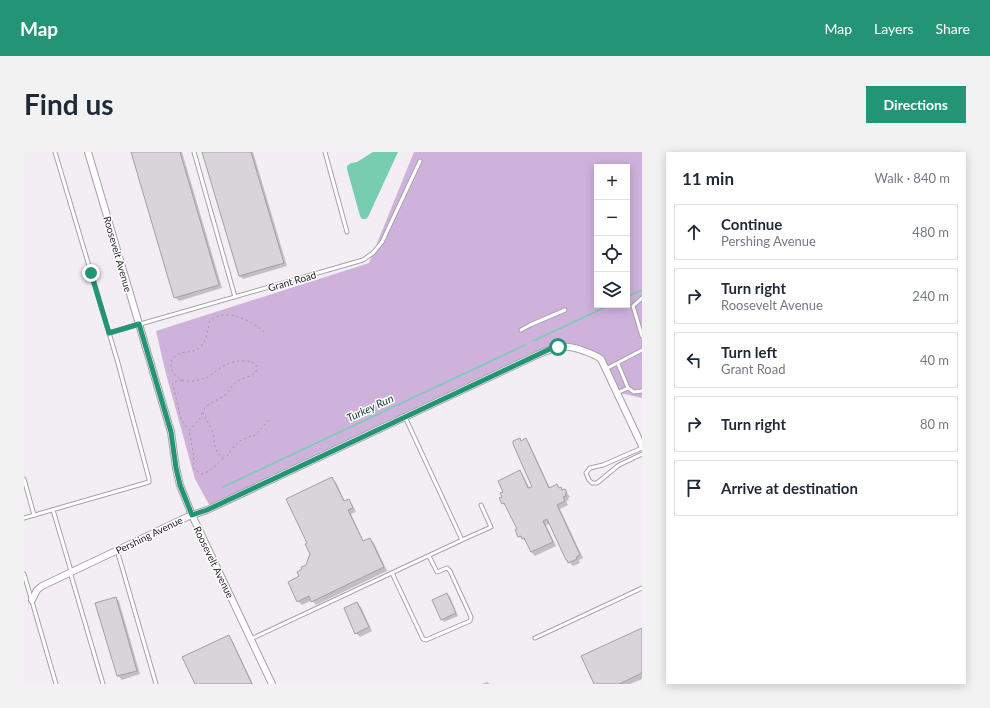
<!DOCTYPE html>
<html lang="en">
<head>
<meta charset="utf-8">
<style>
  body { margin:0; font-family:Lato,sans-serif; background:#f2f2f3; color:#1f2937 }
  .controls { position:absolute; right:12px; top:12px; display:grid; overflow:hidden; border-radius:0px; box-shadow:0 2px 10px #0003 }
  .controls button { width:36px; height:36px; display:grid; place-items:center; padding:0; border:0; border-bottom:1px solid #e0e1e3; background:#fff; color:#1f2937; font:20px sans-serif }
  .stop { position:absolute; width:12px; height:12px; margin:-9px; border:3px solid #249477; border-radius:50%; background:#fff }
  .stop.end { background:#249477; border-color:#fff; box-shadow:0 1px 4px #0008 }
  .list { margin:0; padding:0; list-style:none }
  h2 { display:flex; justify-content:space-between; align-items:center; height:52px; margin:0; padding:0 16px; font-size:17px }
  h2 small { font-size:13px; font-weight:400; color:#747a83 }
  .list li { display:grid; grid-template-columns:26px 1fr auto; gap:12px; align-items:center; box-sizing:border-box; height:56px; margin:0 8px 8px; padding:0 8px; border:1px solid #e0e1e3; border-radius:0px }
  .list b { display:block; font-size:15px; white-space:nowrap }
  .list p { margin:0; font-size:13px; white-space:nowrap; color:#747a83 }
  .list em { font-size:13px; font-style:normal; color:#747a83 }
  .icon { flex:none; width:22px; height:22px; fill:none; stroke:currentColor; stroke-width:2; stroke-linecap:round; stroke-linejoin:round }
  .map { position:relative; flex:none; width:618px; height:532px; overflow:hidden; border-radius:0px }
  header { display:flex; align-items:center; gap:24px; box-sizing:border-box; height:56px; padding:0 20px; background:#249477; color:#fff }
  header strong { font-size:19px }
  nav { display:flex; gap:22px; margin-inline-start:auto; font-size:14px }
  .intro { display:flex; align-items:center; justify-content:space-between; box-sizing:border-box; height:96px; padding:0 24px }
  h1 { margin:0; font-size:28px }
  .button { padding:10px 18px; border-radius:0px; background:#249477; color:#fff; font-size:14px; font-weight:700 }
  main { display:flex; gap:24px; padding:0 24px }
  aside { flex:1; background:#fff; border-radius:0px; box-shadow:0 2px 10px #0003 }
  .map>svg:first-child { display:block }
  .green { fill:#cfb2dc; fill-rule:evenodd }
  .water { fill:#78cdb1 }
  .shadow { fill:#0003 }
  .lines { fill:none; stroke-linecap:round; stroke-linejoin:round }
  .stream { stroke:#78cdb1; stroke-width:1.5 }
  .building { fill:#d8d4da; stroke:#a39fa5 }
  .service-casing { stroke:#a6a2a8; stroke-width:5 }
  .minor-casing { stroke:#a6a2a8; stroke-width:8 }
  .path { stroke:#9d9a9e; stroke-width:1; stroke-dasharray:2 3; stroke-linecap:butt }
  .service { stroke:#fff; stroke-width:3 }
  .minor { stroke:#fff; stroke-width:6 }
  .route { stroke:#249477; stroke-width:5 }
  .labels { text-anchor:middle; stroke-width:3; stroke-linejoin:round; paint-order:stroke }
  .street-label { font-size:10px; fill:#1f1e20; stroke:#fff }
  .water-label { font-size:11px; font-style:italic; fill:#153c30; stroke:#fff }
</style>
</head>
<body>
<header>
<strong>Map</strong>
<nav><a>Map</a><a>Layers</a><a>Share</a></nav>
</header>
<div class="intro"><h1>Find us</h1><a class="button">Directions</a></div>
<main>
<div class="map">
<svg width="618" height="532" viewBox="0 0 618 532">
  <rect width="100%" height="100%" fill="#f3eef4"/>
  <!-- green -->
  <path class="green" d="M390 0H618V246L592 240 573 204 534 195 187 356 171 327 142 222 132 179 345 111ZM573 15H603V153H573Z"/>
  <!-- water -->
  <polygon class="water" points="349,0 374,0 344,65 342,67 338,67 336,64 323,17 323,14 327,11 333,10"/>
  <!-- shadow -->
  <g class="shadow">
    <polygon points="108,0 158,0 198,136 155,149 151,145"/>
    <polygon points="179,0 229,0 263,114 219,127 215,124"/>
    <polygon points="495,287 498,289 501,288 505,291 526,336 533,333 536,337 540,338 546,345 544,346 545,348 542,349 544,353 536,357 559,406 555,408 556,411 549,414 545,410 526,372 522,373 532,394 511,404 507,400 503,390 495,384 494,378 483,355 479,351 479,345 496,319 499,323 506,337 509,335"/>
    <polygon points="308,327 312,330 321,350 324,348 328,352 332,360 327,362 340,390 346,387 350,391 363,419 292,453 288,448 278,453 274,449 277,425 283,414 287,402 284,392"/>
    <polygon points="423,442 426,445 434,464 420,470 418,467"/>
    <polygon points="92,446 95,449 116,522 98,528 94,524 73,451"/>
    <polygon points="333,451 337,455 348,479 336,485 332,481"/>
    <polygon points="618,477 618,527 606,532 571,532"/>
    <polygon points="205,485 208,488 229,532 172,532"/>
    <polygon points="463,530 466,532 458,532"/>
  </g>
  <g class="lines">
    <!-- stream -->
    <g class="stream">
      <polyline points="603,145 618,138"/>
      <polyline points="509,189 586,153"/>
      <polyline points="199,335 501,193"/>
    </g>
  </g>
  <!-- building -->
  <g class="building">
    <polygon points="107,0 156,0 195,133 150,146"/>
    <polygon points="178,0 227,0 260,111 215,124"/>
    <polygon points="496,286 497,289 502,286 525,336 533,332 535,336 537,335 538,338 541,337 543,341 541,342 542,344 539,345 541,349 533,353 556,403 552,405 553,407 544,411 543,408 542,408 523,367 519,369 529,390 507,400 500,386 498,387 497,384 494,385 491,378 493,377 480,351 478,352 475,346 478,345 476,341 479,340 474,329 496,318 504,336 508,335 489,292 489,289"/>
    <polygon points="308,325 320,349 325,347 329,356 324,358 339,389 346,386 360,415 287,450 285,444 273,450 264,430 275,424 273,420 278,417 277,415 282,413 286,402 281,392 283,391 262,347"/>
    <polygon points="423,441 432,461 417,468 408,448"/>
    <polygon points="92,445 113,519 93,524 71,451"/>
    <polygon points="333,450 345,475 331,482 320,456"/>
    <polygon points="618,476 618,521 595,532 570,532 557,504"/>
    <polygon points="205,483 228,532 171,532 158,505"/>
  </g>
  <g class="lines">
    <!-- service casing -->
    <g class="service-casing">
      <g id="service">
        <polyline points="170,0 211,145"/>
        <polyline points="301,0 323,80"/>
        <polyline points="618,146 609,154 618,184"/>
        <polyline points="497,178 506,173 541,158"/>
        <polyline points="85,181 339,108 349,101 358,90 396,9"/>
        <polyline points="582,217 618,198"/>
        <polyline points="604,236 610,240 618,239"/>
        <polyline points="593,241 604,236 594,212"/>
        <polyline points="618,296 579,313 566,316 562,321 565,328 568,331 573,331 595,313 618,302"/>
        <polyline points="0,327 10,363"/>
        <polyline points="29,358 47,419"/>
        <polyline points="0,366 125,330 125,327 94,211 31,0"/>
        <polyline points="438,388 467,375 457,353"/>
        <polyline points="93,398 132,532"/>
        <polyline points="46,420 79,532"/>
        <polyline points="368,421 399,487 402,488 446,469 447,465 426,419 423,416 413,420 405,404"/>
        <polyline points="0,422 32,532"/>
        <polyline points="511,486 618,436"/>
        <polyline points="227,487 438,388 381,265"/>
      </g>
    </g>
    <!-- minor casing -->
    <g class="minor-casing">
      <g id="minor">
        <polyline points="64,0 147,280 152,316 156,333 168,363 248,532"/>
        <path d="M8 448 13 438 18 434 163 365 183 358 513 203C531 195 541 191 560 199 566 201 572 203 577 207L618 294"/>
      </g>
    </g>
    <!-- path -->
    <g class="path">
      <path d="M240 180C228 168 200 155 186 169 183 178 184 187 177 194 171 201 162 199 154 202 141 209 148 226 161 229 167 230 176 228 182 226 186 224 189 222 192 219 201 212 209 209 220 209 226 209 230 210 233 215 233 225 221 224 214 229 207 233 205 241 198 245 191 250 182 251 179 260 181 267 185 271 188 278 192 287 188 301 200 306L203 304 211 293 217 288 231 283 245 268"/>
      <polyline points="158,228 149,230 149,233 157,267 164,278"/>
      <path d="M178 261 177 265 165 279 170 304 169 314 171 318 178 322C190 318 191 313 200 306"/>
    </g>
    <!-- service -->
    <use href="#service" class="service"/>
    <!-- minor -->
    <use href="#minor" class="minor"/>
  </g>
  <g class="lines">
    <!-- route -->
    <polyline class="route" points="67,121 85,181 115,172 147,280 152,316 156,333 168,363 183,358 528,196 534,195"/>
  </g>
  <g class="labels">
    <!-- street labels -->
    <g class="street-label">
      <text transform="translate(94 102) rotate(74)" y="4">Roosevelt Avenue</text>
      <text transform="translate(268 129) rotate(-16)" y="4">Grant Road</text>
      <text transform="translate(125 383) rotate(-26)" y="4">Pershing Avenue</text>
      <text transform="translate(190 410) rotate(64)" y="4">Roosevelt Avenue</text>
    </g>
    <!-- water labels -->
    <g class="water-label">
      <text transform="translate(346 256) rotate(-25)" y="4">Turkey Run</text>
    </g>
  </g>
</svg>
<div class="controls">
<button>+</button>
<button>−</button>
<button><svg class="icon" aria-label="locate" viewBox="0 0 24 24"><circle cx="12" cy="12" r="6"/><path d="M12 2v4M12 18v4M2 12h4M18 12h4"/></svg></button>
<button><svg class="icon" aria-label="layers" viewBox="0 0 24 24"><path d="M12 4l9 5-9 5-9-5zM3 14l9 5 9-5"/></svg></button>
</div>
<div class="stop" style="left:534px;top:195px"></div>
<div class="stop end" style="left:67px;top:121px"></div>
</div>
<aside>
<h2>11 min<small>Walk · 840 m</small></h2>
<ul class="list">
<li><svg class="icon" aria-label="ahead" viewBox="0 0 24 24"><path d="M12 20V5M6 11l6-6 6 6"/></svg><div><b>Continue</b><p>Pershing Avenue</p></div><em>480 m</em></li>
<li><svg class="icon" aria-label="right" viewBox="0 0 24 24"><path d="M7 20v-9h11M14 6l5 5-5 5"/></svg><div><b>Turn right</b><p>Roosevelt Avenue</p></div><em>240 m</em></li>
<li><svg class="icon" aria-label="left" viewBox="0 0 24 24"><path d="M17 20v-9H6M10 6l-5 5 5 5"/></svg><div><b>Turn left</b><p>Grant Road</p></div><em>40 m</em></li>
<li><svg class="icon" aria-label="right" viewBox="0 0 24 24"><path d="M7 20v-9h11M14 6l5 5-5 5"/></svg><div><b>Turn right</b></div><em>80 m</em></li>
<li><svg class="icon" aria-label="arrive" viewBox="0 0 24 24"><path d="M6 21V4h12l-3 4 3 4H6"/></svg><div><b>Arrive at destination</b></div></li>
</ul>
</aside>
</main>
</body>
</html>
